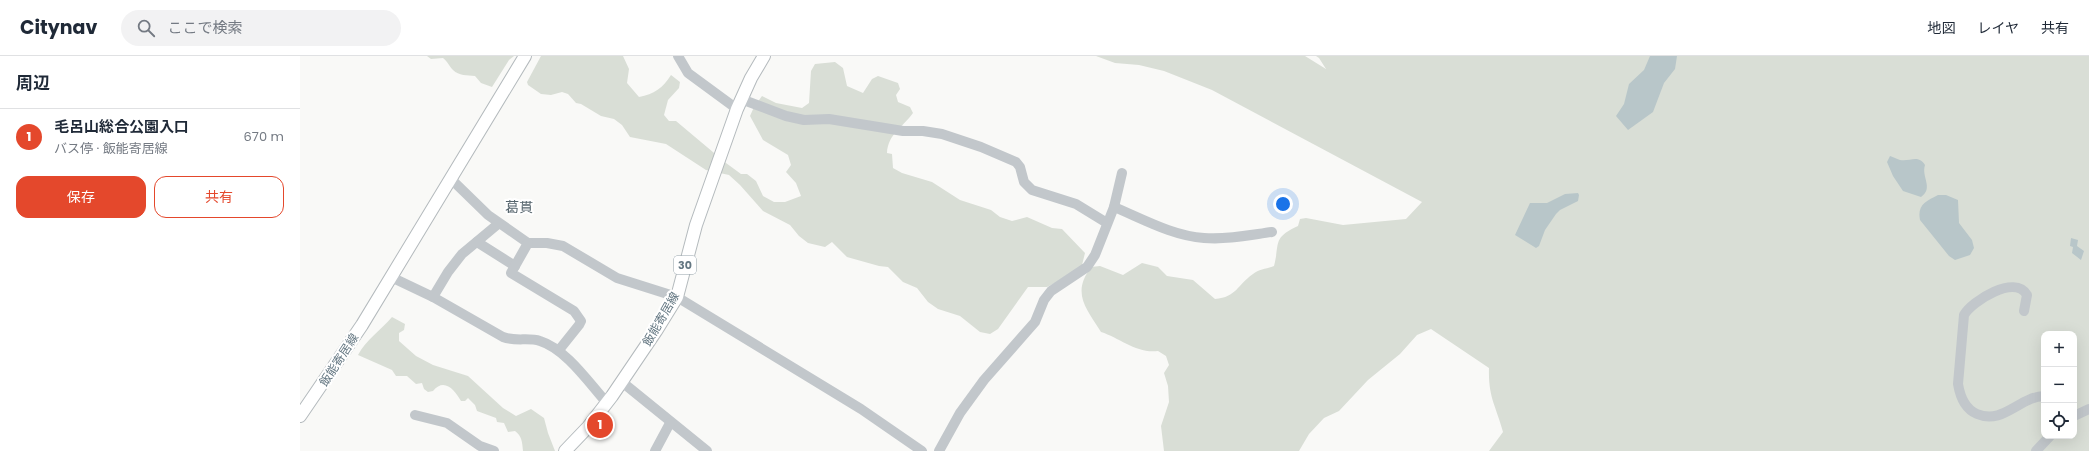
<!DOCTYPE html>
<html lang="ja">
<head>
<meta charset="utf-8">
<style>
  body { margin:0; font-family:Poppins,"Noto Sans JP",sans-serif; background:#f2f2f3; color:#1f2937 }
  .controls { position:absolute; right:12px; bottom:12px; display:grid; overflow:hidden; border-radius:8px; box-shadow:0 4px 16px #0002 }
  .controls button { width:36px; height:36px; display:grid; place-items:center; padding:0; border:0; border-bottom:1px solid #e0e1e3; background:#fff; color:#1f2937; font:20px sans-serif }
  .you { position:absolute; left:983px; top:148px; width:14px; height:14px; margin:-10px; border:3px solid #fff; border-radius:50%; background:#1a73e8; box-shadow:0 0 0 6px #1a73e833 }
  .badge { display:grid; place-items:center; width:26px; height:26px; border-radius:50%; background:#e4482c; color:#fff; font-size:13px; font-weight:700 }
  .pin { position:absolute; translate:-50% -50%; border:2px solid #fff; box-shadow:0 1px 4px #0006 }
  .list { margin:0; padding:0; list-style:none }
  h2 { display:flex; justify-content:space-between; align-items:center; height:52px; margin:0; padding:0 16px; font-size:17px }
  h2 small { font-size:13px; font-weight:400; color:#747a83 }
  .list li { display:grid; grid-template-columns:26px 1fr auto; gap:12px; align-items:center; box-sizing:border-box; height:56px; padding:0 16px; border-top:1px solid #e0e1e3 }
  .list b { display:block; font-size:15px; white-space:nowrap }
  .list p { margin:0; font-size:13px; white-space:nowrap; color:#747a83 }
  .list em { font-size:13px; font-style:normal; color:#747a83 }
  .actions { display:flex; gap:8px; padding:12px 16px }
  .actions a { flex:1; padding:9px 0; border:1px solid #e4482c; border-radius:12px; text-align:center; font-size:14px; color:#e4482c }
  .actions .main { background:#e4482c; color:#fff }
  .icon { flex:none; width:22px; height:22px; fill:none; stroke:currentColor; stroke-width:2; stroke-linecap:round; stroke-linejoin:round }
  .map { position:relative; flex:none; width:1789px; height:395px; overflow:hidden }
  header { display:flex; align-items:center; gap:24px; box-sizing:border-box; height:56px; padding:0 20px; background:#fff; border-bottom:1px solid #e0e1e3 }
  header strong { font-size:19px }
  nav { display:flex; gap:22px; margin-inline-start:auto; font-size:14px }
  .search { width:280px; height:36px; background:#f2f2f3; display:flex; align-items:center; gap:10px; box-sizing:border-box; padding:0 14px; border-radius:22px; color:#747a83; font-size:15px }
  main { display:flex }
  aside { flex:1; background:#fff }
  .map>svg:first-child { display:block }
  .green { fill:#d9ded6; fill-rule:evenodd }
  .water { fill:#b8c6c9 }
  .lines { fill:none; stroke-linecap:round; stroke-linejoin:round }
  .major-casing { stroke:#b4babd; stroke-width:14 }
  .minor { stroke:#c2c7cb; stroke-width:10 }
  .major { stroke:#fff; stroke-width:12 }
  .labels { text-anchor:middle; stroke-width:4; stroke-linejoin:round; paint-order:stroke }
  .shield { fill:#fff; stroke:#92a0a8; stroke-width:1 }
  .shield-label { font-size:11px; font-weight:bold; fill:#647782 }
  .street-label { font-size:12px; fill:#647782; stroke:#fff }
  .quarter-label { font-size:14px; fill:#56656d; stroke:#fff }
</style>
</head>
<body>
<header>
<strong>Citynav</strong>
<div class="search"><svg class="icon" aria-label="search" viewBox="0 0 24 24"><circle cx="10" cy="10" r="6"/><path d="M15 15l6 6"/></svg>ここで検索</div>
<nav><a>地図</a><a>レイヤ</a><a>共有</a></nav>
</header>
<main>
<aside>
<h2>周辺<small></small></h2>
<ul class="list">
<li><span class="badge">1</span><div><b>毛呂山総合公園入口</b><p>バス停 · 飯能寄居線</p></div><em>670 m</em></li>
</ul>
<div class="actions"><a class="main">保存</a><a>共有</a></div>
</aside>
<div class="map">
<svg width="1789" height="395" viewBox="0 0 1789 395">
  <rect width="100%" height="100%" fill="#f9f9f7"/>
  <!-- green -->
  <g class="green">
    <path d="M127 0H214L209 4 192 31 181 27 175 20C167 19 159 20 153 14 149 10 148 6 143 2L131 3Z"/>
    <path d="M241 0H323L329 13 327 27 339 41C354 38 363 32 371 19L380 26 379 32 368 44 364 59 369 65H376L426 107 441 118H447L456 125 463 140 474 146H485L501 140 496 127 486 116 491 109 488 99 463 84 450 60 454 51 462 40 476 47 502 52 509 47 511 15 515 8 535 6 543 12 547 30 563 37 572 23 578 20 598 27 600 33 596 39 598 46 610 51 613 57C603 71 588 78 587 97L592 98 593 112 602 117 632 126 660 144 691 154 700 161 712 165 727 161 752 172 762 173 785 197 782 209 767 221 747 231H728L698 273 690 278 680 276 660 260 638 253 628 246 617 232 603 226 588 211 579 210 547 201 532 186 525 191 508 187 499 180 490 169 463 155 440 129 429 119 406 114 366 88 330 81 322 69 314 63 301 60 281 48 276 47 268 38 262 36 251 39 241 38 228 29 227 26Z"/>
    <path d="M796 0H1005L1026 13 1019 2 1016 0H1789V395H1189L1203 376C1196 350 1188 341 1189 312L1131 273 1117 279 1100 298 1068 324 1039 355 1024 362 1009 378 999 395H864L861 370 869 346 868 330 864 317 869 309 866 300 858 295C837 298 820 282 801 276 785 251 772 237 791 211L800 210 823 219 842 207 858 211 867 220 893 224 915 243C937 241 937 229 953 218 959 213 967 213 974 210 980 187 972 182 998 170L1000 163 1006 162 1043 169 1106 163 1122 146 912 34 864 15 839 9 815 7ZM1744 278H1774V380H1744Z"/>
    <path d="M92 261 105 268 104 274 99 277V285L116 300 133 309 168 320 203 352 216 360 231 353 244 362 248 377 255 395H223C222 386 222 380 215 375L208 376 204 367 197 366 196 362 177 355 175 349 168 342 165 345H161C155 334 144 321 133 335L128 336 124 333 122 327 116 328 107 320H96L92 314 58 299C66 284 81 274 92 261Z"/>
  </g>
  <!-- water -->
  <g class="water">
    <polygon points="1350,0 1377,0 1375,13 1364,27 1353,56 1328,74 1316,60 1324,48 1329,28 1344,14"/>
    <path d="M1590 100C1594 101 1596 103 1600 104 1610 106 1618 98 1625 109 1621 121 1634 132 1621 141L1603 135 1593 120 1587 106Z"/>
    <polygon points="1278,137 1279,139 1278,145 1260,154 1256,158 1245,174 1239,190 1236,192 1215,179 1230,147 1247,147 1265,138"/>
    <path d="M1638 139H1646L1658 144 1659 167 1672 184 1674 192 1670 199 1655 204 1649 200 1620 164C1617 149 1626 145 1638 139Z"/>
    <polygon points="1771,182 1778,184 1777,190 1784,195 1781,204 1772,197 1773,191 1770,190"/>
  </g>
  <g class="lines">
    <!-- major casing -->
    <g class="major-casing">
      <g id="major">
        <polyline points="0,360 62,269 225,0"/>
        <polyline points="265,395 288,371 312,340 356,275 377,241 396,169 437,53 451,22 464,0"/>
      </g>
    </g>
    <!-- minor -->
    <g class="minor">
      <polyline points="378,0 388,17 437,53"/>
      <polyline points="441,43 486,60 504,64 529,63 603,75 623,75 642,78 681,91 716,106 720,111 724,126 732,134 776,148 807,167"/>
      <polyline points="151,123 188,159 228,187 247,187 263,190 317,222 377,241 561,353 622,395"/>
      <path d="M814 151C843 163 873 180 904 182 927 184 950 179 972 176"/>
      <polyline points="177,186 215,210"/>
      <polyline points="228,187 211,217 274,255 281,265 279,269 259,294"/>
      <path d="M91 221 133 241 203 281C216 286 228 281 240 285 266 293 289 327 307 347"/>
      <polyline points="133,241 148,216 162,198 198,168"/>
      <path d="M1724 255 1727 239C1715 218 1672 245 1664 259L1658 328C1660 340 1665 353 1677 358 1703 369 1719 341 1744 340"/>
      <polyline points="322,326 407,395"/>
      <polyline points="115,359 147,367 180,390 194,395"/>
      <polyline points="1774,360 1789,353"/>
      <polyline points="355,395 370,367"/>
      <polyline points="639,395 660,357 684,324 735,266 744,244 751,235 787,211 795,199 814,151 822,117"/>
      <polyline points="1736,395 1750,380"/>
    </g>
    <!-- major -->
    <use href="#major" class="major"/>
  </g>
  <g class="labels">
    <!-- shield labels -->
    <rect class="shield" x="374" y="200" width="22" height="18" rx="3"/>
    <g class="shield-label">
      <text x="385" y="213">30</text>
    </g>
    <!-- street labels -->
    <g class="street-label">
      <text transform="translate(361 263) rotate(-60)" y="4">飯能寄居線</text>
      <text transform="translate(39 304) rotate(-57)" y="4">飯能寄居線</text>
    </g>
    <!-- quarter labels -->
    <g class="quarter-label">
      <text x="219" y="156">葛貫</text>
    </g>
  </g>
</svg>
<div class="controls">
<button>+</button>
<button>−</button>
<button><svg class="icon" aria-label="locate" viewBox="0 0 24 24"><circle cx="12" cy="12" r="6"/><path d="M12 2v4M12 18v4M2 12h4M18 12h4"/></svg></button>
</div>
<div class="you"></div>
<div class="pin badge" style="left:300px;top:369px">1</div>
</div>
</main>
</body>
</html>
